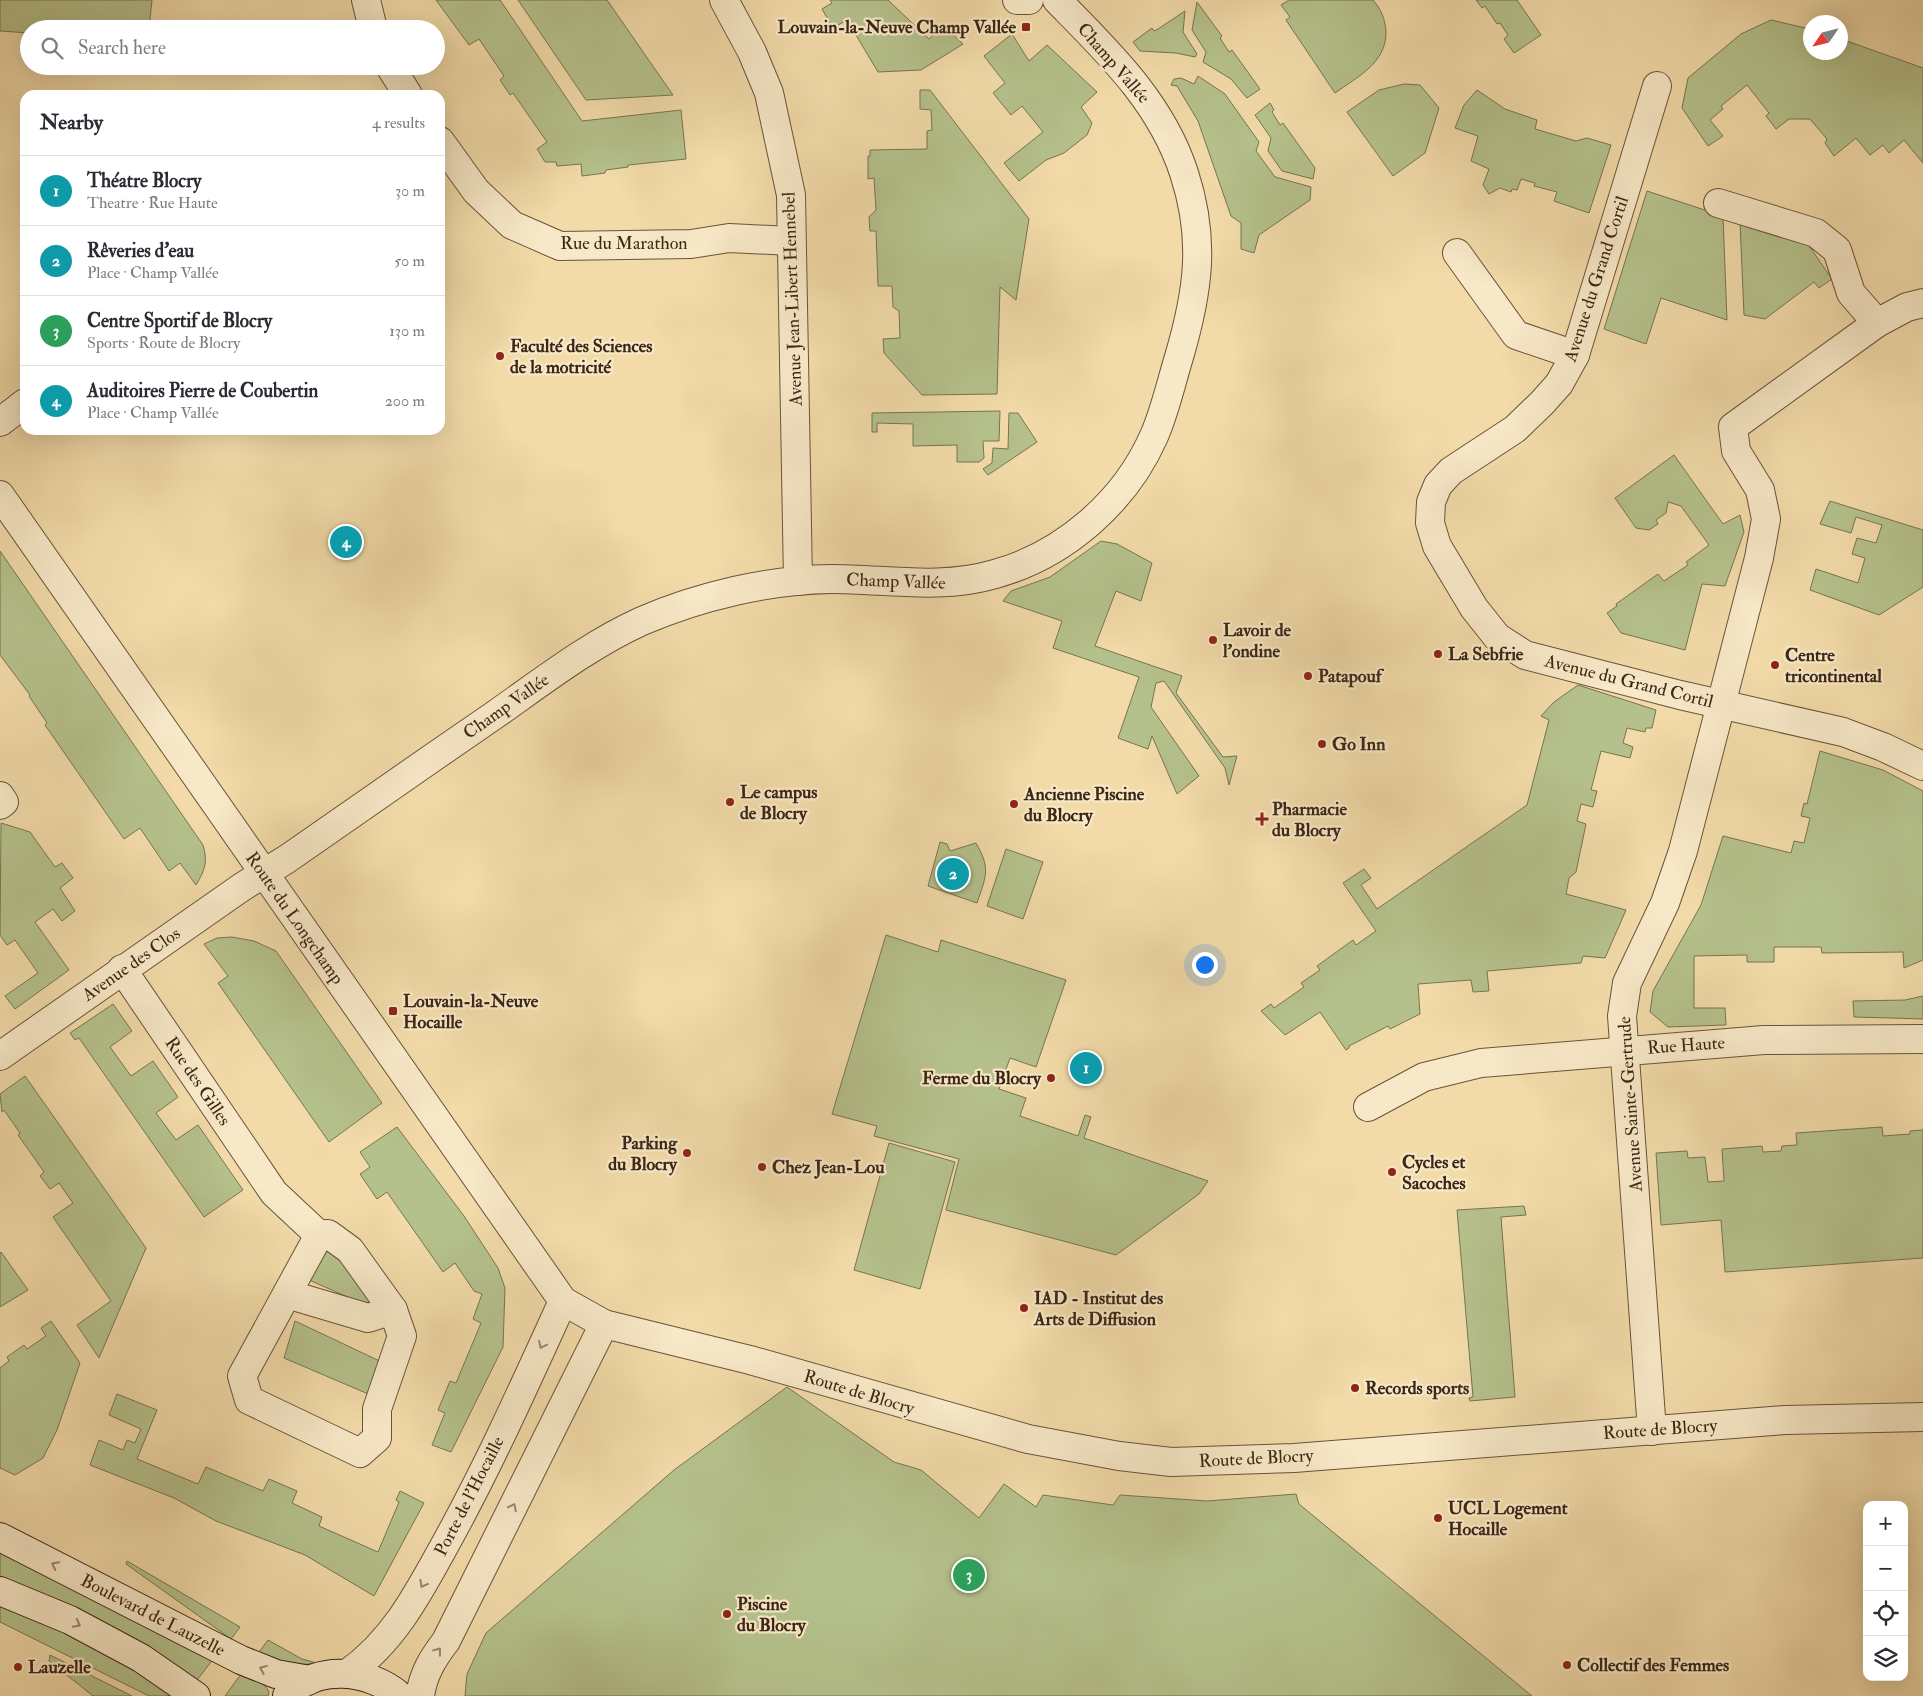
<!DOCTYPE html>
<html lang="en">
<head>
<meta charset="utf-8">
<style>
  body { margin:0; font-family:"IM FELL Double Pica",serif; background:#f2f2f3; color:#2b2b33 }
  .controls { position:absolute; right:15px; bottom:15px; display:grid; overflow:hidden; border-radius:10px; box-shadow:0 5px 20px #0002 }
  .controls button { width:45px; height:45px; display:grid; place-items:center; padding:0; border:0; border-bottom:1px solid #e1e1e2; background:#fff; color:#2b2b33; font:25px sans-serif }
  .compass { position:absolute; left:1803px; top:15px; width:45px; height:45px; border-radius:50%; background:#fff; box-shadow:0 5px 20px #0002; rotate:235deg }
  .you { position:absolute; left:1204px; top:964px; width:18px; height:18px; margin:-12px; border:4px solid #fff; border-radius:50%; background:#1a73e8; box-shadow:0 0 0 8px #1a73e833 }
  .badge { display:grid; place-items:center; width:32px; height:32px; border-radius:50%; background:#7c3aed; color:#fff; font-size:16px; font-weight:700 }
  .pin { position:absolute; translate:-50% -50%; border:2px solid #fff; box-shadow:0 1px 5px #0006 }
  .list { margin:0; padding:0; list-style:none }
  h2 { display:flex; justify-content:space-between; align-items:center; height:65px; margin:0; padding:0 20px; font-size:21px }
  h2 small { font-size:16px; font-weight:400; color:#7c7c81 }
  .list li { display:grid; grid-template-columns:32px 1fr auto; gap:15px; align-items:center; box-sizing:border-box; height:70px; padding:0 20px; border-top:1px solid #e1e1e2 }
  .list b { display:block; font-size:19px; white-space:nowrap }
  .list p { margin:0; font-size:16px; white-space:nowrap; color:#7c7c81 }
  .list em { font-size:16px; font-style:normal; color:#7c7c81 }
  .icon { flex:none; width:28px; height:28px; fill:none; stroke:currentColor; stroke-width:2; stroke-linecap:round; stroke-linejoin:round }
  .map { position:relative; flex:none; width:1923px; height:1696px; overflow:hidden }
  .search { position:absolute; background:#fff; box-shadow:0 5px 20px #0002; left:20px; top:20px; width:425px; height:55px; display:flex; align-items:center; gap:12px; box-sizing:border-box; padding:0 18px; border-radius:28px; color:#7c7c81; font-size:19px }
  .panel { position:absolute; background:#fff; box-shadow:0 5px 20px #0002; left:20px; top:90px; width:425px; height:345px; border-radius:15px }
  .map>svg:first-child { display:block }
  .green { fill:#b5c18c; stroke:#787450 }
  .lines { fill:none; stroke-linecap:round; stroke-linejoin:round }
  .minor-casing { stroke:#6a533a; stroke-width:30 }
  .secondary-casing { stroke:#3c2615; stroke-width:30 }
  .minor { stroke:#f7e8c7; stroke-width:28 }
  .secondary { stroke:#f7e8c7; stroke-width:28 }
  .oneway { stroke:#9a876e }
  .poi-dot { fill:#8f2418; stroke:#f7e8c7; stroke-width:2 }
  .labels { text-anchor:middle; stroke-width:4.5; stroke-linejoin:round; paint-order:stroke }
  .poi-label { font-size:18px; font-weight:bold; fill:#3c2615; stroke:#f7e8c7; text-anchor:start }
  .street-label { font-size:18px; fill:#3c2615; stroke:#f7e8c7 }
</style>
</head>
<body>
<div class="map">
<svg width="1923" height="1696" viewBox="0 0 1923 1696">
  <rect width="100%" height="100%" fill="#f2dba9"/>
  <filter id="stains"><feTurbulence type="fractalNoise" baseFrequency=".004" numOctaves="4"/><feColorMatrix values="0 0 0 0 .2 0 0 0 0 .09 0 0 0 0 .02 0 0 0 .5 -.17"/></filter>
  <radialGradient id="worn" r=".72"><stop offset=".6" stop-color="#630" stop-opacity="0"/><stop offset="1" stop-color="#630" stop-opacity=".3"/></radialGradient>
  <!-- green -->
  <g class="green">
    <polygon points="0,0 152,0 149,29 29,29 29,33 0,31"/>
    <polygon points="436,0 500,0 582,121 681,110 686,159 628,165 628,167 606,170 605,173 582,176 581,164 557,166 556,162 545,162 537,149 547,142 513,93 510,95 500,80 504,76 479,39 469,45"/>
    <polygon points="518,0 607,0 673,95 586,100"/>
    <polygon points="830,0 888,0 929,39 943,25 963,44 921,70 878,72 847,20 833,28 822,9 832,3"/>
    <path d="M1289 0H1373C1381 9 1385 19 1386 31 1387 63 1357 77 1335 93L1286 20 1290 17 1281 5Z"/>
    <polygon points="1476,0 1517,0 1541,35 1514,53 1504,39 1508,35 1500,23 1497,24 1485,6 1482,8"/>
    <polygon points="1197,2 1222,36 1220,38 1229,52 1232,50 1260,89 1247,98 1231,79 1203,62 1206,52 1192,30"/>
    <polygon points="1185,11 1183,32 1197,54 1195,57 1176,53 1140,51 1133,42 1152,28 1154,31 1158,29"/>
    <polygon points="1771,20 1810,29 1810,52 1840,52 1841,39 1923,68 1923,163 1904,140 1889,153 1883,145 1870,155 1856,138 1834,156 1825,143 1827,139 1810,119 1789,119 1776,129 1766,116 1769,113 1747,85 1721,106 1723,109 1710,120 1723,136 1708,146 1682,108 1688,78 1741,34"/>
    <polygon points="1012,34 1029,61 1047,45 1097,92 1081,107 1092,123 1087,135 1064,153 1046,160 1019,181 1004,163 1043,132 1022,106 1011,115 993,93 1005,83 984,56"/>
    <polygon points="1198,76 1225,94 1259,142 1256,151 1275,177 1311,187 1310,200 1259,235 1254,253 1241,249 1241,223 1231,216 1198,121 1177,86 1171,85 1174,79 1181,78 1194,84"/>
    <polygon points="1404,84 1420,85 1439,108 1425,153 1393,176 1347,112 1379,90"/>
    <polygon points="920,90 930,90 1029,219 1016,300 1000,287 997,394 922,395 884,353 883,339 900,338 899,311 893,307 892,286 878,286 876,231 870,231 869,217 876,210 874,178 868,179 868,156 870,156 870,150 927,149 927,131 932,130 931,110 920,109"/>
    <polygon points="1477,90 1505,109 1537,120 1535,129 1576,141 1587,138 1611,145 1589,213 1554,201 1557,192 1534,186 1535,183 1521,179 1517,190 1512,189 1511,192 1500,188 1489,194 1483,185 1489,169 1471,161 1478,136 1455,128 1464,105"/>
    <polygon points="1270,103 1274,110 1272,112 1280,125 1283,123 1315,168 1313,179 1282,171 1268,151 1271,138 1255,115"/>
    <polygon points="1647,191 1723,216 1727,320 1661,298 1646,344 1604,329"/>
    <polygon points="1740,222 1805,240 1832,279 1819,288 1814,282 1765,319 1744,315"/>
    <polygon points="1000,411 999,441 983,441 984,458 979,462 957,462 957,445 913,446 913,424 877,423 877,432 872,432 872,413"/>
    <polygon points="1009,413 1018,413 1037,442 988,475 983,469 992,463 993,448 1008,449"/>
    <polygon points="1674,455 1723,524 1740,515 1744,532 1725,586 1702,584 1685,650 1621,633 1607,613 1617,606 1616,604 1658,574 1664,581 1688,565 1686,562 1709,545 1681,506 1668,502 1666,513 1656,520 1658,524 1649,530 1636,528 1615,498"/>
    <polygon points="1830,501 1923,530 1923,587 1879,615 1810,590 1816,569 1858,583 1865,558 1852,554 1857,538 1876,543 1882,525 1856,517 1851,533 1820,524"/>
    <polygon points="1101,541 1117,544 1152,563 1141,601 1116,591 1095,646 1182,676 1176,693 1223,757 1237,756 1229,785 1225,768 1164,681 1156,683 1151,707 1199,776 1177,794 1152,736 1148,749 1118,738 1139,677 1053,648 1062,621 1003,601 1011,591 1050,577"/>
    <path d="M0 551 203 845C208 862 205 870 196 885L180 863 169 871 140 828 124 839 45 725 47 723 29 696 30 695 0 655Z"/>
    <polygon points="1578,685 1656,710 1652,728 1646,728 1645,732 1627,728 1623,743 1633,747 1630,758 1601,751 1591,790 1597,791 1593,807 1581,804 1577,821 1586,824 1576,872 1569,878 1566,894 1626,910 1605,958 1583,956 1581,963 1487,971 1489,991 1473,992 1471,980 1418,984 1420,1014 1390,1029 1388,1026 1349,1046 1349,1048 1346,1050 1320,1012 1285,1035 1261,1011 1271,1004 1274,1008 1304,987 1301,983 1320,970 1317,966 1353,940 1356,945 1376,931 1343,883 1364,869 1371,878 1361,885 1377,909 1527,805 1549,720 1541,716 1554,702"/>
    <polygon points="1820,751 1883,770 1923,791 1923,960 1904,968 1903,952 1822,953 1821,947 1774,947 1774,962 1747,962 1747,955 1694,956 1694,1008 1725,1008 1726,1025 1668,1027 1650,1012 1653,991 1701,905 1723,836 1791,853 1794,841 1804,843 1810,818 1801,816 1804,803 1807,804"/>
    <polygon points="1,823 30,832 55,867 62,863 73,878 60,888 75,911 62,921 53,909 35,922 69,970 15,1009 5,996 38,973 15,940 7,945 0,935"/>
    <path d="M940 842 947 844 950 851 976 843C991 869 986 876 977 903L928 886Z"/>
    <polygon points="1006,849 1043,862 1023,919 987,906"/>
    <polygon points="886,935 938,952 941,940 1066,980 1036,1067 1010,1058 999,1089 1026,1098 1020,1116 1078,1136 1085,1115 1091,1117 1084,1138 1208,1181 1199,1194 1116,1255 946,1210 959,1159 874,1136 877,1126 832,1114"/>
    <polygon points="232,937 254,941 276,951 382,1103 329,1142 218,983 228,976 204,944 217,938"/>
    <polygon points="1923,996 1923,1019 1854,1017 1853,1001 1905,1000"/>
    <polygon points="113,1004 132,1031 110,1047 131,1076 153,1061 178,1097 156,1113 176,1140 198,1125 243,1190 204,1217 79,1038 75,1040 70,1033"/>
    <polygon points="25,1076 146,1248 99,1358 77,1325 111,1301 53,1217 73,1203 59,1183 50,1189 40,1176 44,1172 18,1135 20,1133 4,1110 2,1112 0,1094"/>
    <polygon points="397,1127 464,1216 498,1268 505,1288 503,1347 451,1452 432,1445 445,1413 438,1410 450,1381 456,1383 481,1323 473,1319 482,1294 474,1291 455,1263 443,1272 387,1192 377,1199 360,1174 370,1167 360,1152"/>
    <polygon points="1882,1127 1883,1136 1910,1134 1910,1131 1923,1130 1923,1258 1725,1272 1721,1220 1661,1225 1656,1153 1687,1151 1688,1158 1705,1157 1708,1182 1724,1181 1722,1149 1762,1146 1763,1152 1781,1151 1782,1146 1797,1145 1796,1133"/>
    <polygon points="889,1143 955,1162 920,1289 854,1270"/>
    <polygon points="1524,1206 1526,1215 1501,1217 1515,1397 1470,1401 1469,1398 1473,1397 1457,1210"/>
    <polygon points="321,1248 339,1253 372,1303 368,1306 309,1280"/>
    <polygon points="1,1252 28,1290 0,1307 0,1253"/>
    <polygon points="51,1321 80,1363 57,1430 43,1458 15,1475 0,1468 0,1368 9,1361 7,1357 24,1345 27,1349 46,1336 41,1328"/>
    <polygon points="295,1321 386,1364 373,1396 284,1358"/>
    <polygon points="787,1387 894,1462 921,1470 979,1518 1004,1484 1036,1507 1043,1495 1113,1505 1120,1495 1207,1501 1296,1494 1299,1504 1532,1696 465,1696 467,1674 486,1633 674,1470"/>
    <polygon points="117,1394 157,1410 137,1459 198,1484 206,1467 263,1491 269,1479 297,1491 292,1503 322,1517 319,1526 378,1552 399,1502 396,1500 400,1491 424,1503 374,1596 305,1555 216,1521 174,1498 90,1465 99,1440 123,1450 127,1440 135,1443 141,1429 109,1415"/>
    <polygon points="0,1548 214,1658 194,1684 0,1583"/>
    <polygon points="127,1561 240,1627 231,1639 126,1564"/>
    <path d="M0 1604C64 1629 119 1660 176 1696H149L0 1622Z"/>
    <path d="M268 1640 302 1659 317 1663C297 1667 277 1662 259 1652Z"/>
    <polygon points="50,1655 132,1696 93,1696 49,1661"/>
    <path d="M241 1674C252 1678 264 1681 269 1692L268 1696H225Z"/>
  </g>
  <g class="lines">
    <!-- minor casing -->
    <g class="minor-casing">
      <g id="minor">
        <polyline points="366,0 373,29"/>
        <polyline points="724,0 752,52 769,93 791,195 798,581"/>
        <polyline points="1017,0 1029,0"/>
        <polyline points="390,66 408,95"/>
        <polyline points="1657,86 1575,355 1559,384 1542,403 1515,429 1451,471 1438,485 1431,502 1430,523 1437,546 1474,608 1497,637 1525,655 1680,695 1843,732 1883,747 1923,766"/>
        <polyline points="440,141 476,191 512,225 560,246 691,244 729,238 791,241"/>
        <polyline points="1718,203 1816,233 1837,250 1851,293 1877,323"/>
        <polyline points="1457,253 1516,335 1575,355"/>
        <polyline points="0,422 25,403"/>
        <polyline points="0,495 563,1301 604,1324 750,1360 1028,1439 1119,1456 1171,1462 1294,1458 1785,1420 1923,1417"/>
        <polyline points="0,796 4,802 0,805"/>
        <polyline points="122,969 274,1193 319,1235"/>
        <path d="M0 1056 242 887 287 859C356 811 426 762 496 714 543 681 589 645 642 621 700 596 768 580 831 579 886 579 941 590 995 574 1064 555 1125 502 1154 436 1165 411 1171 383 1179 357 1198 292 1206 240 1184 173 1161 102 1108 52 1057 0"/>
        <polyline points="1368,1107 1424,1077 1481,1063 1764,1040 1923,1039"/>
        <polygon points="328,1234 350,1250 393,1310 402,1336 377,1409 377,1438 360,1453 249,1400 242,1376 319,1235"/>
        <polyline points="287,1294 368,1318 393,1310"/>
        <polyline points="1652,1431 1622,1016 1627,983 1665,903 1683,851 1759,558 1766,519 1760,490 1736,451 1733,427 1877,323 1907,307 1923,303"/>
        <path d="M348 1673C395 1640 420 1590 447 1541 490 1463 526 1382 563 1301"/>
        <path d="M420 1696C423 1674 433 1658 446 1641L604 1324"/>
      </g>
    </g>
    <!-- secondary casing -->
    <g class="secondary-casing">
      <g id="secondary">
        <polyline points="0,1537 241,1660 276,1674 310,1680"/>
        <polyline points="0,1591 70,1620 141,1658 196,1696"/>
        <path d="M287 1696C317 1663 370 1670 400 1696"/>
      </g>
    </g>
    <!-- minor -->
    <use href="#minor" class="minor"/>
    <!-- secondary -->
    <use href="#secondary" class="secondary"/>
  </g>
  <!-- one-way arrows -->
  <defs><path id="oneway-chevron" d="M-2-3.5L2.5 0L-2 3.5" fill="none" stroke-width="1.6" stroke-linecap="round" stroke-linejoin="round" transform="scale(1.25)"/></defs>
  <g class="oneway">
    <use href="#oneway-chevron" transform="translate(542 1345) rotate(115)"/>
    <use href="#oneway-chevron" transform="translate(513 1507) rotate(-63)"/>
    <use href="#oneway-chevron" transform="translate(55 1565) rotate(-153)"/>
    <use href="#oneway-chevron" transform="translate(423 1584) rotate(119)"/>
    <use href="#oneway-chevron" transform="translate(77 1624) rotate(28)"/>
    <use href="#oneway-chevron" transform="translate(438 1651) rotate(-53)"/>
    <use href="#oneway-chevron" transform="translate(263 1669) rotate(-158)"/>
  </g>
  <!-- markers -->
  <g class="poi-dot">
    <rect x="1021" y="22" width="10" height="10" rx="2.5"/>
    <circle cx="500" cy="356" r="5"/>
    <circle cx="1213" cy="640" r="5"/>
    <circle cx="1438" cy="654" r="5"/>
    <circle cx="1775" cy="665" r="5"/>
    <circle cx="1308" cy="676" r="5"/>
    <circle cx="1322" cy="744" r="5"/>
    <circle cx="730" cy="802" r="5"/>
    <circle cx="1014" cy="804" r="5"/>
    <path d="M1259.5 811.5h5v5h5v5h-5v5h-5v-5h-5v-5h5z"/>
    <rect x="388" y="1006" width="10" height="10" rx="2.5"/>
    <circle cx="1051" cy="1078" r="5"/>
    <circle cx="687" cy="1153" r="5"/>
    <circle cx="762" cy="1167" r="5"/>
    <circle cx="1392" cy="1172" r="5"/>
    <circle cx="1024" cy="1308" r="5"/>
    <circle cx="1355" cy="1388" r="5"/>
    <circle cx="1438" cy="1518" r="5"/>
    <circle cx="727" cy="1614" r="5"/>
    <circle cx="1567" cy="1665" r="5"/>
    <circle cx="18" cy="1667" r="5"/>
  </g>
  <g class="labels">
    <!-- poi labels -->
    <g class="poi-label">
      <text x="1016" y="33" text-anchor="end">Louvain-la-Neuve Champ Vallée</text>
      <text x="510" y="352">Faculté des Sciences<tspan x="510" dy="21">de la motricité</tspan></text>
      <text x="1223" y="636">Lavoir de<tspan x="1223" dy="21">l’ondine</tspan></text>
      <text x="1448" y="660">La Sebfrie</text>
      <text x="1785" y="661">Centre<tspan x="1785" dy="21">tricontinental</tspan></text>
      <text x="1318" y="682">Patapouf</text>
      <text x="1332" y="750">Go Inn</text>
      <text x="740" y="798">Le campus<tspan x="740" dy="21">de Blocry</tspan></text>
      <text x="1024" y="800">Ancienne Piscine<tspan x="1024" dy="21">du Blocry</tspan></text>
      <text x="1272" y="815">Pharmacie<tspan x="1272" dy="21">du Blocry</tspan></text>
      <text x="403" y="1007">Louvain-la-Neuve<tspan x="403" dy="21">Hocaille</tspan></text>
      <text x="1041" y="1084" text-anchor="end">Ferme du Blocry</text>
      <text x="677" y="1149" text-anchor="end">Parking<tspan x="677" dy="21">du Blocry</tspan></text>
      <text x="1402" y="1168">Cycles et<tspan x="1402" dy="21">Sacoches</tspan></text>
      <text x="772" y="1173">Chez Jean-Lou</text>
      <text x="1034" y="1304">IAD - Institut des<tspan x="1034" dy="21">Arts de Diffusion</tspan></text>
      <text x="1365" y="1394">Records sports</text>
      <text x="1448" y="1514">UCL Logement<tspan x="1448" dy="21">Hocaille</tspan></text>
      <text x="737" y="1610">Piscine<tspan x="737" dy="21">du Blocry</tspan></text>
      <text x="1577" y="1671">Collectif des Femmes</text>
      <text x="28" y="1673">Lauzelle</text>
    </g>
    <!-- street labels -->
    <g class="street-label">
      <text transform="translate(1114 63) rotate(49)" y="6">Champ Vallée</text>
      <text x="624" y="249">Rue du Marathon</text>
      <text transform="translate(1596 279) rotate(-72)" y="6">Avenue du Grand Cortil</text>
      <text transform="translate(792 299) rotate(-92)" y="6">Avenue Jean-Libert Hennebel</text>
      <text transform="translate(896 581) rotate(2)" y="6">Champ Vallée</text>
      <text transform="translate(1629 681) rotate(14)" y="6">Avenue du Grand Cortil</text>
      <text transform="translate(506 706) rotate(-35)" y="6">Champ Vallée</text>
      <text transform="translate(295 918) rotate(55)" y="6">Route du Longchamp</text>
      <text transform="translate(131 964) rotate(-35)" y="6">Avenue des Clos</text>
      <text transform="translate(1686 1045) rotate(-4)" y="6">Rue Haute</text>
      <text transform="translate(198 1081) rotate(56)" y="6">Rue des Gilles</text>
      <text transform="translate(1630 1104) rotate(-94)" y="6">Avenue Sainte-Gertrude</text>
      <text transform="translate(859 1392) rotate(17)" y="6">Route de Blocry</text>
      <text transform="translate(1660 1429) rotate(-4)" y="6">Route de Blocry</text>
      <text transform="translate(1256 1458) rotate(-3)" y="6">Route de Blocry</text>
      <text transform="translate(469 1496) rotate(-63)" y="6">Porte de l'Hocaille</text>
      <text transform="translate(153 1615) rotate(27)" y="6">Boulevard de Lauzelle</text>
    </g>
  </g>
  <rect width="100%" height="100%" filter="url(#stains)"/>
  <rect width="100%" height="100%" fill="url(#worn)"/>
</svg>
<div class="controls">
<button>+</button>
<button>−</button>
<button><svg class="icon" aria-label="locate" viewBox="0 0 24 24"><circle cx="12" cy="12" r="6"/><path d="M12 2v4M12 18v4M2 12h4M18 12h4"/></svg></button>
<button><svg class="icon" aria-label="layers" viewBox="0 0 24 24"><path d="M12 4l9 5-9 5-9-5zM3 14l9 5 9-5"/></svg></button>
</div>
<svg class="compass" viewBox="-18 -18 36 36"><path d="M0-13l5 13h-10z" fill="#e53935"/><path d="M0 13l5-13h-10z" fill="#7c7c81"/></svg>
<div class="you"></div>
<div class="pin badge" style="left:1086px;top:1068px;background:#0f9aa8">1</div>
<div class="pin badge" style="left:953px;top:874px;background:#0f9aa8">2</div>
<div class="pin badge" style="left:969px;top:1575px;background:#2e9e5b">3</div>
<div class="pin badge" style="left:346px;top:542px;background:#0f9aa8">4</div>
<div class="search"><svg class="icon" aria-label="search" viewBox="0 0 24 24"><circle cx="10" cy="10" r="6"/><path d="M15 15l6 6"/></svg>Search here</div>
<section class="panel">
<h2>Nearby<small>4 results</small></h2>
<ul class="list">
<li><span class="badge" style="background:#0f9aa8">1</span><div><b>Théatre Blocry</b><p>Theatre · Rue Haute</p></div><em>30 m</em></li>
<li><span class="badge" style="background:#0f9aa8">2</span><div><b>Rêveries d'eau</b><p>Place · Champ Vallée</p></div><em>50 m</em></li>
<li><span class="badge" style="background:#2e9e5b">3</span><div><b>Centre Sportif de Blocry</b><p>Sports · Route de Blocry</p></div><em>130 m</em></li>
<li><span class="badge" style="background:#0f9aa8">4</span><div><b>Auditoires Pierre de Coubertin</b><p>Place · Champ Vallée</p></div><em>200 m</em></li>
</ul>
</section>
</div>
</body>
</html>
